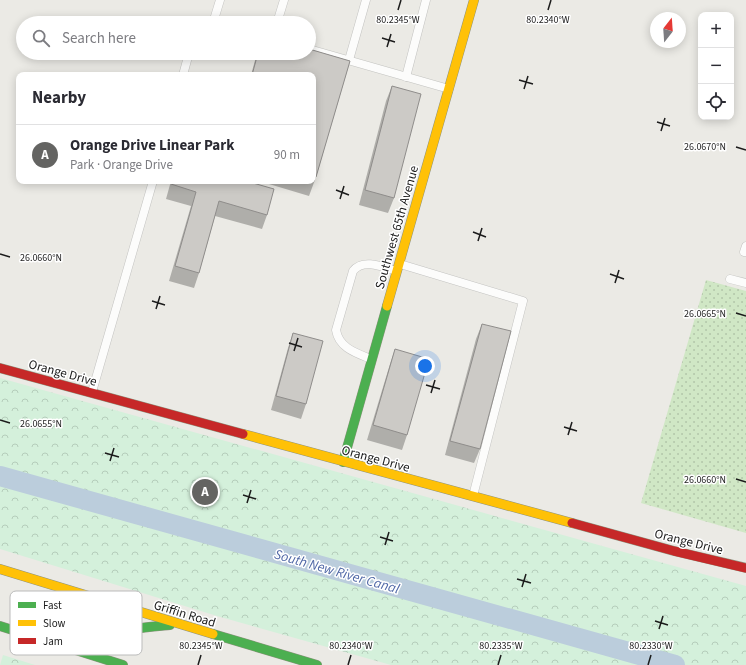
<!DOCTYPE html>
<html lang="en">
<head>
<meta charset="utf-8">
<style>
  body { margin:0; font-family:"Source Sans 3",sans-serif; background:#f7f7f7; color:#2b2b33 }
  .controls { position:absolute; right:12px; top:12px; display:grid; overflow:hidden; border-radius:8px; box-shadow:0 2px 10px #0003 }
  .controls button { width:36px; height:36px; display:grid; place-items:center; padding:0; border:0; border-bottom:1px solid #e1e1e2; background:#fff; color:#2b2b33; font:20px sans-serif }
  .compass { position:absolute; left:650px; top:12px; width:36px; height:36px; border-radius:50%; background:#fff; box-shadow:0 2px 10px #0003; rotate:17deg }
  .you { position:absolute; left:425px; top:366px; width:14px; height:14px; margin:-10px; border:3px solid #fff; border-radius:50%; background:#1a73e8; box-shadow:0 0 0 6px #1a73e833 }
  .badge { display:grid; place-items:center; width:26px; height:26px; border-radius:50%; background:#646462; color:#fff; font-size:13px; font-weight:700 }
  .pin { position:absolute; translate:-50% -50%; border:2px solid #fff; box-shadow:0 1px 4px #0006 }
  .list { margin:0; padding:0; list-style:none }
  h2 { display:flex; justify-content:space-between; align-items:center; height:52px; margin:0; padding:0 16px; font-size:17px }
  h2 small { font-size:13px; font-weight:400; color:#7c7c81 }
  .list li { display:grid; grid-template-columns:26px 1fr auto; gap:12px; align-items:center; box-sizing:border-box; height:60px; padding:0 16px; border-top:1px solid #e1e1e2 }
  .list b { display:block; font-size:15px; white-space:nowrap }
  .list p { margin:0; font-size:13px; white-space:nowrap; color:#7c7c81 }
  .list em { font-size:13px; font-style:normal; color:#7c7c81 }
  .icon { flex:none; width:22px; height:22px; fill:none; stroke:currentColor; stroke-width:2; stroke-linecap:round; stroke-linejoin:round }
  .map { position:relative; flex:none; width:746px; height:665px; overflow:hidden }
  .search { position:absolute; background:#fff; box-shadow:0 2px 10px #0003; left:16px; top:16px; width:300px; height:44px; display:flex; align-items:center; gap:10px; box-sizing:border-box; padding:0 14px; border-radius:22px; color:#7c7c81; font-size:15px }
  .panel { position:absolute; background:#fff; box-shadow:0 2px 10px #0003; left:16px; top:72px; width:300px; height:112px; border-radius:8px }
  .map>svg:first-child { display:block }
  .grass { fill:url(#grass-dots) }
  .park { fill:url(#park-crowns) }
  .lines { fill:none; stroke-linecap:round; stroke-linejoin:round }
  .canal { stroke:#bbcddc; stroke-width:20 }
  .lane-casing { stroke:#c3c3c1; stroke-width:9 }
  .fast-casing { stroke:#8e937e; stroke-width:10 }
  .slow-casing { stroke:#8e937e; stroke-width:10 }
  .jam-casing { stroke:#8e937e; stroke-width:10 }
  .lane { stroke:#fcfcfb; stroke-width:8 }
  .fast { stroke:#4caf50; stroke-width:9 }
  .slow { stroke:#ffc107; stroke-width:9 }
  .jam { stroke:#c62828; stroke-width:9 }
  .wall { fill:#afaeaa }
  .building { fill:#cccac6; stroke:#8f8d8b }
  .ticks { fill:none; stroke:#1c1c1c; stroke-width:1.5 }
  .labels { text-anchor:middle; stroke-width:3; stroke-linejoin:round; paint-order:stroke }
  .street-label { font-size:13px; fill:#1c1c1c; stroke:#fff }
  .water-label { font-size:14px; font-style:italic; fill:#4f67a6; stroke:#fff }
  .key { fill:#fff; stroke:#bbb; stroke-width:1 }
  .key-label { font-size:11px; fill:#1c1c1c }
  .ticks-label { font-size:10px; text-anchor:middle; fill:#1c1c1c; stroke:#fff; stroke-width:3; stroke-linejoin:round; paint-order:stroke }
</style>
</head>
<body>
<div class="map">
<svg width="746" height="665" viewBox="0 0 746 665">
  <defs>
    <pattern id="grass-dots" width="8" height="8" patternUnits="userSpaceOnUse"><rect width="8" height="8" fill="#d0e7c5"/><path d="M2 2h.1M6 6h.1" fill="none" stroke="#b2c6a9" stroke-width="1.8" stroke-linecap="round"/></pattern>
    <pattern id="park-crowns" width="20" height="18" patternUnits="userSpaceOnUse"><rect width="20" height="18" fill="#d4f0db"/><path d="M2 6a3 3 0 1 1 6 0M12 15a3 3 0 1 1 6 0" fill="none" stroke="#b5cdbb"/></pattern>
  </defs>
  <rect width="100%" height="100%" fill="#ebeae5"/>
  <!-- grass -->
  <polygon class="grass" points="706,280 746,291 746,533 641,503"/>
  <!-- park -->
  <g class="park">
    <polygon points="0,378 746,586 746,665 391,665 217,616 0,549"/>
    <polygon points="3,655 35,665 0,665"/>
  </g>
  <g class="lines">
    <!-- canal -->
    <polyline class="canal" points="0,476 675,665"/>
    <!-- lane casing -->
    <g class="lane-casing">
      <g id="lane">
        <polyline points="213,23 220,0"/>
        <polyline points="277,23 284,0"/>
        <polyline points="309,49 449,89"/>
        <polyline points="349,60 366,0"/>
        <polyline points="183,75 189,53"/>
        <polyline points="406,77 426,0"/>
        <polyline points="746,246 744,252 746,252"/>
        <polyline points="400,264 523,301 473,496"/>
        <polyline points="730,279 746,283"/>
        <path d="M371 359C356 353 339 348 336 330L353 271C363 258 383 267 396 271"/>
        <polyline points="92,392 153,181"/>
      </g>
    </g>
    <!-- fast casing -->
    <g class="fast-casing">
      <g id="fast">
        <polyline points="343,462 387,306"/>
        <polyline points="0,626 123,665"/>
        <polyline points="213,634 317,665"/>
        <path d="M90 654C94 650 97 646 101 643 120 628 147 627 170 625"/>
      </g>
    </g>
    <!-- slow casing -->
    <g class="slow-casing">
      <g id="slow">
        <polyline points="387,306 474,0"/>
        <polyline points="243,434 572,523"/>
        <polyline points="0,569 213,634"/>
      </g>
    </g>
    <!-- jam casing -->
    <g class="jam-casing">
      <g id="jam">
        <polyline points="0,368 243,434"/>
        <polyline points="572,523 674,551 746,568"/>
      </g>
    </g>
    <!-- lane -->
    <use href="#lane" class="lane"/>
    <!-- fast -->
    <use href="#fast" class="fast"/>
    <!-- slow -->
    <use href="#slow" class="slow"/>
    <!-- jam -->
    <use href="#jam" class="jam"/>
  </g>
  <!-- wall -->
  <g class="wall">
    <polygon points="309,49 350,61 316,177 309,196 259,181 313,181 313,75 251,75 257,53 309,53"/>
    <polygon points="392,86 394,198 388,213 359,205 386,101"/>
    <polygon points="171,181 246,181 267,215 262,229 215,216 199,273 194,288 169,281 191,206 166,199"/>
    <polygon points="482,324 480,449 474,463 445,455 476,339"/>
    <polygon points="293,333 306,404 301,419 271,410 288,348"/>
    <polygon points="395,349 407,435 402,450 367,440 390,364"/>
  </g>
  <!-- building -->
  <g class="building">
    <polygon points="309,49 350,61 316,177 313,176 313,75 252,75 258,53 309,53"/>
    <polygon points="392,86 421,94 394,198 365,190"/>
    <polygon points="172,181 246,181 274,189 267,215 219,201 199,273 175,266 196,192 171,184"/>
    <polygon points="482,324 511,331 480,449 450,441"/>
    <polygon points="293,333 323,341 306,404 276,396"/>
    <polygon points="395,349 429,359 407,435 373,425"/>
  </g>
  <!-- ticks -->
  <path class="ticks" d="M398 10 401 0M548 10 551 0M382 38 395 42M387 47 391 34M519 80 533 84M524 89 528 76M657 122 670 126M661 131 665 118M736 147 746 150M336 190 349 195M340 199 344 186M473 232 486 237M478 241 482 228M0 254 10 257M610 274 624 279M615 283 619 270M152 301 165 305M156 309 160 296M736 313 746 316M289 343 302 347M294 351 298 338M426 385 440 389M431 393 435 380M0 420 10 423M564 427 577 431M568 435 572 422M105 453 119 457M110 461 114 448M736 479 746 482M243 495 256 499M247 503 251 490M380 537 393 541M385 545 389 532M517 579 531 583M522 587 526 574M655 621 668 625M659 629 663 616M198 665 201 655M348 665 351 655M498 665 501 655M648 665 651 655"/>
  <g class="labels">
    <!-- street labels -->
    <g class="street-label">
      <text transform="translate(396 227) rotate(-74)" y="5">Southwest 65th Avenue</text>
      <text transform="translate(63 372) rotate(15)" y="5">Orange Drive</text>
      <text transform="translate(376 458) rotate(15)" y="5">Orange Drive</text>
      <text transform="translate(689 541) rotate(14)" y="5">Orange Drive</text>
      <text transform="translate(185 613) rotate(17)" y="5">Griffin Road</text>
    </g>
    <!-- water labels -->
    <g class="water-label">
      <text transform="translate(337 571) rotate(16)" y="5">South New River Canal</text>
    </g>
  </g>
  <!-- legend -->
  <rect x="10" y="591" width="132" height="64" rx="6" class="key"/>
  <rect x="18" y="602" width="18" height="6" fill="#4caf50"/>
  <rect x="18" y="620" width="18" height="6" fill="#ffc107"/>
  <rect x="18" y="638" width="18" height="6" fill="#c62828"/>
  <g class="key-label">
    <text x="43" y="609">Fast</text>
    <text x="43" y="627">Slow</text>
    <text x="43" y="645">Jam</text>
  </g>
  <g class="ticks-label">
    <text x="398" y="23">80.2345°W</text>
    <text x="548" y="23">80.2340°W</text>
    <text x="705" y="150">26.0670°N</text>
    <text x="41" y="261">26.0660°N</text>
    <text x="705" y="317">26.0665°N</text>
    <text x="41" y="427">26.0655°N</text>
    <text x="705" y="483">26.0660°N</text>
    <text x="201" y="649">80.2345°W</text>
    <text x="351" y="649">80.2340°W</text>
    <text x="501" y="649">80.2335°W</text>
    <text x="651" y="649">80.2330°W</text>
  </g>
</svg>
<div class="controls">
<button>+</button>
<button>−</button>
<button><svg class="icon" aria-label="locate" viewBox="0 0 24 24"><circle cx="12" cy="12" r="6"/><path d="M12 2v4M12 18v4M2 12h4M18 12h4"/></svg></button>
</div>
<svg class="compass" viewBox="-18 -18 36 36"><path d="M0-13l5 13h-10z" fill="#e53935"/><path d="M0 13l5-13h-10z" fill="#7c7c81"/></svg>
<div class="you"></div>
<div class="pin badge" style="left:205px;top:492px">A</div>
<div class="search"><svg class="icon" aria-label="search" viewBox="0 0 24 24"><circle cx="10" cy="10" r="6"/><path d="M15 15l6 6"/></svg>Search here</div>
<section class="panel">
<h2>Nearby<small></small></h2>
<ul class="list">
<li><span class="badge">A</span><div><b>Orange Drive Linear Park</b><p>Park · Orange Drive</p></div><em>90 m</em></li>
</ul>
</section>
</div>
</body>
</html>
